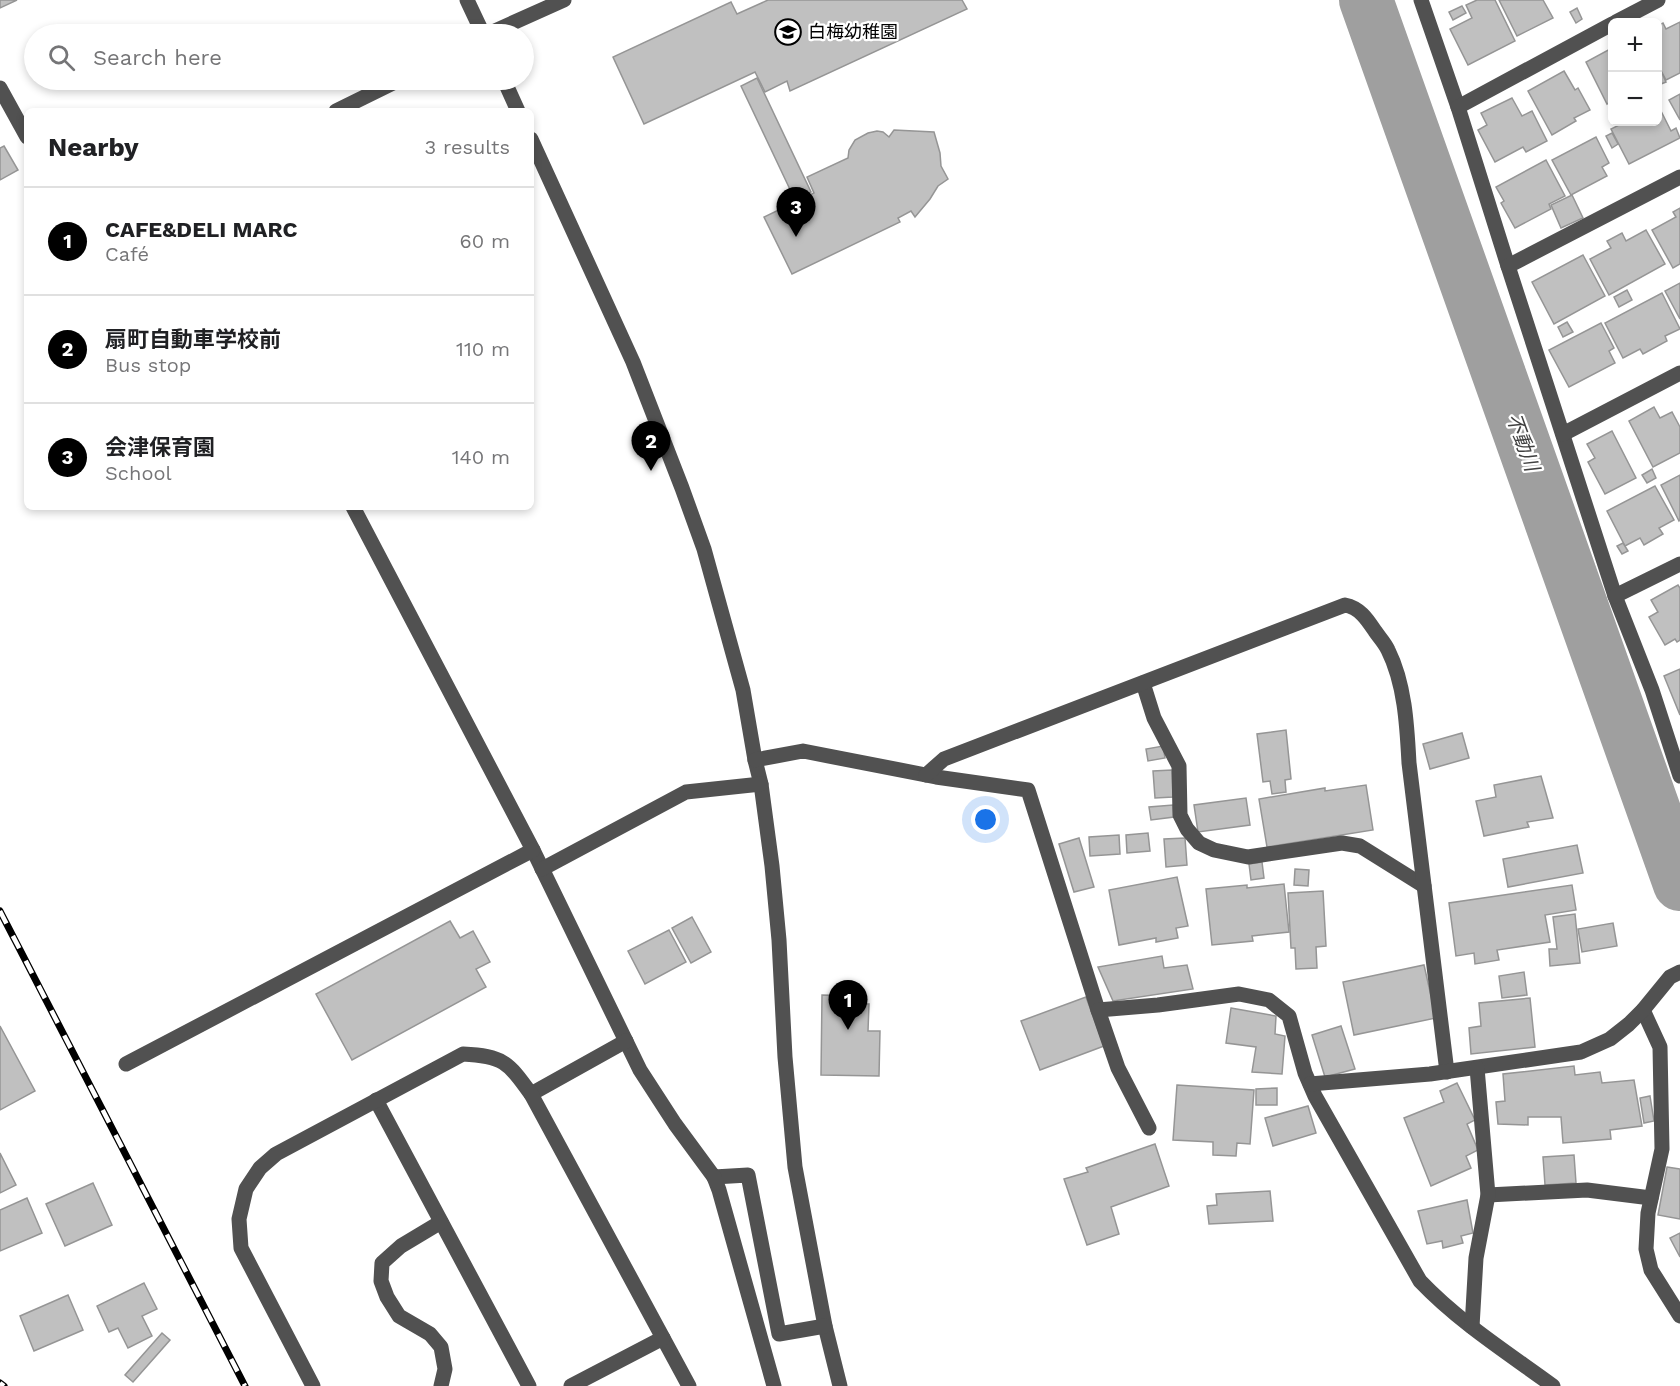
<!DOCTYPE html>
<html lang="en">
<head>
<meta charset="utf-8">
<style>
  body { margin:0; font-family:"Work Sans","Noto Sans JP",sans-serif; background:#f2f2f2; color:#202124 }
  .controls { position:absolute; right:18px; top:18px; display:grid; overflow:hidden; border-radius:9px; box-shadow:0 3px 9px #0003 }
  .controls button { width:54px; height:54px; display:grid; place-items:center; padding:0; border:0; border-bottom:2px solid #e0e0e0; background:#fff; color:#202124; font:30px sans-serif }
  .you { position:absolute; left:986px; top:820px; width:21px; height:21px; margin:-15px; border:4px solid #fff; border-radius:50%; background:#1a73e8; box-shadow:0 0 0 9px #1a73e833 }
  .badge { display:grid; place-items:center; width:39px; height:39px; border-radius:50%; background:#000; color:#fff; font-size:20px; font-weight:700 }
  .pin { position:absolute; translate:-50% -50px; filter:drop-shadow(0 2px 3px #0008) }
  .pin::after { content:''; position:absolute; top:32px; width:21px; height:18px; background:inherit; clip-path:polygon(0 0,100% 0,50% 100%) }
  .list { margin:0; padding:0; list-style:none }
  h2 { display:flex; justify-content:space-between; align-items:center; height:78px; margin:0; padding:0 24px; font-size:26px }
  h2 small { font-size:20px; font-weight:400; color:#757577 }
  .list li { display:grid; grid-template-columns:39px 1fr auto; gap:18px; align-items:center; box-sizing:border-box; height:108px; padding:0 24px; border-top:2px solid #e0e0e0 }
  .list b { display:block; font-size:22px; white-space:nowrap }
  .list p { margin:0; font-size:20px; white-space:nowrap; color:#757577 }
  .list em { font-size:20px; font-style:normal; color:#757577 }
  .icon { flex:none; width:33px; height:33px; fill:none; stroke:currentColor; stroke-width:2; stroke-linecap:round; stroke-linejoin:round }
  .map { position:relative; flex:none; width:1680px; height:1386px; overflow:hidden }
  .search { position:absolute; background:#fff; box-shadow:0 3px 9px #0003; left:24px; top:24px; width:510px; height:66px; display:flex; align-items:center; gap:15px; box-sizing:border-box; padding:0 21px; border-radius:33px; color:#757577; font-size:22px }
  .panel { position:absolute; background:#fff; box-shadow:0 3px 9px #0003; left:24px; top:108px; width:510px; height:402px; border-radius:9px }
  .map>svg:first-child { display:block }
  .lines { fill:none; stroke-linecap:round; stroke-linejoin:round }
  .river { stroke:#9f9f9f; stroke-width:54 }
  .building { fill:#c0c0c0; stroke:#959595; stroke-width:1.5 }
  .minor { stroke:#515151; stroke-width:15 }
  .rail-casing { stroke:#000; stroke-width:7 }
  .rail { stroke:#fff; stroke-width:4.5; stroke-dasharray:14; stroke-linecap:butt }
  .labels { text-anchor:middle; stroke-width:4.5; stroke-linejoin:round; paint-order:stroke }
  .poi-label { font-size:18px; fill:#000; stroke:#fff; text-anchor:start }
  .water-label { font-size:20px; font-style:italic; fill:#404040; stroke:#fff }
</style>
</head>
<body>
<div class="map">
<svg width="1680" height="1386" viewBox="0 0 1680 1386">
  <rect width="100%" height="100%" fill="#fff"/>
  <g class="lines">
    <!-- river -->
    <polyline class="river" points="1366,0 1680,884"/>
  </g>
  <!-- building -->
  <g class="building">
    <polygon points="0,0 17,0 0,8"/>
    <polygon points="768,0 962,0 967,9 790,91 787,81 765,92 755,72 644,124 613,57 731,2 737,14"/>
    <polygon points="1477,0 1495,0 1515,41 1468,65 1450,29 1472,18 1466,5"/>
    <polygon points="1499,0 1543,0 1553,18 1517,36"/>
    <polygon points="1462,6 1466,13 1453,20 1449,12"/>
    <polygon points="1577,8 1582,19 1576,23 1570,12"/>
    <polygon points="1680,22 1680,73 1666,80 1658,65 1658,26 1663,23 1666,29"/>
    <polygon points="1612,48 1612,100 1607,104 1586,62"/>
    <polygon points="1564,71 1575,90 1578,88 1590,110 1574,118 1576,121 1552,135 1528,91"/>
    <polygon points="1661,71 1666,82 1661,84 1658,78 1658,73"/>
    <polygon points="757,78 811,192 795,200 741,86"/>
    <polygon points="1680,94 1680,120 1669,100"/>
    <polygon points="1512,98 1522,116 1532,111 1547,141 1526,152 1523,147 1495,162 1478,130 1487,125 1481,113"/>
    <polygon points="1658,105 1671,131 1676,128 1680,138 1629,164 1611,129 1625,122 1658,122"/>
    <polygon points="894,130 934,132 940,153 941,166 948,179 938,186 930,199 915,217 911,211 898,218 900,222 792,274 764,217 814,193 807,177 848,158 849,150 855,140 868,133 877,131 883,132 889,137"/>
    <polygon points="1612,133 1618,144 1612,148 1606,136"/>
    <polygon points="1596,137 1609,163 1602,167 1607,176 1571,195 1552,160"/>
    <polygon points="4,146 18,170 0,180 0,148"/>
    <polygon points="1546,160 1565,196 1549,204 1551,209 1515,228 1501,203 1504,201 1496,187"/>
    <polygon points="1572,195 1583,218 1561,228 1551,205"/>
    <polygon points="1680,208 1680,264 1673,268 1652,230 1676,217 1673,212"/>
    <polygon points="1646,230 1665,264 1609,295 1590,259 1611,248 1607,241 1622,233 1626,241"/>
    <polygon points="1583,255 1605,296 1554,324 1532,282"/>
    <polygon points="1680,283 1680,319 1665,291"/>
    <polygon points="1627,290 1632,300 1619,307 1614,297"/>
    <polygon points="1662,293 1680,329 1665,336 1667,341 1643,354 1640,349 1623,358 1605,323"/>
    <polygon points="1567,322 1573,332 1563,337 1558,327"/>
    <polygon points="1601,323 1614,348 1609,351 1615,363 1569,387 1549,350"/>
    <polygon points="1654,407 1660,418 1672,412 1680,427 1680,453 1653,467 1629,421"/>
    <polygon points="1612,431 1636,478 1605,494 1588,462 1595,458 1587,444"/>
    <polygon points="1652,469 1656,478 1647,483 1642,475"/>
    <polygon points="1680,475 1680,520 1679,521 1661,485"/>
    <polygon points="1655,486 1674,520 1659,528 1663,534 1644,545 1640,538 1625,546 1607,511"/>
    <polygon points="1623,543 1628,551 1622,554 1617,546"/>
    <polygon points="1678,585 1680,588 1680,640 1677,642 1675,639 1665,645 1649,617 1658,612 1651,600"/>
    <polygon points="1680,669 1680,715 1664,676"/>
    <polygon points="1286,730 1291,779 1285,780 1286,792 1272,794 1270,781 1263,782 1257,734"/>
    <polygon points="1462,733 1469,758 1430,769 1423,744"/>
    <polygon points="1163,746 1165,758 1148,761 1146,749"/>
    <polygon points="1172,770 1173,797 1155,798 1153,771"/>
    <polygon points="1541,776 1553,818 1527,822 1529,827 1484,836 1476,801 1496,797 1494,785"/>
    <polygon points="1366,785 1373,830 1267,847 1259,799 1325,788 1325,791"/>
    <polygon points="1246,798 1250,825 1198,832 1194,805"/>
    <polygon points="1173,805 1174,817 1151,820 1149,807"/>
    <polygon points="1148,833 1150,851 1127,853 1126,835"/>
    <polygon points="1119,835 1120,854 1090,856 1089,837"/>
    <polygon points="1079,838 1094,887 1074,892 1059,844"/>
    <polygon points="1185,838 1187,865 1166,867 1164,839"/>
    <polygon points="1577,845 1583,873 1508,887 1503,859"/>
    <polygon points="1262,862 1264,878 1251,880 1249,864"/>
    <polygon points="1295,869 1309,870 1308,886 1294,885"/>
    <polygon points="1177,877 1188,926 1176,928 1178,938 1156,942 1156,938 1119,945 1109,890"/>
    <polygon points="1284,884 1289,932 1252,936 1253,941 1212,945 1206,889 1247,885 1247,888"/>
    <polygon points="1572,885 1576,910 1545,915 1550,942 1497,950 1499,960 1475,964 1474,953 1456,956 1449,903"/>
    <polygon points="1323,891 1326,946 1316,947 1317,968 1296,969 1295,948 1291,948 1288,893"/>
    <polygon points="1575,914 1580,963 1550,966 1549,949 1557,949 1553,917"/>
    <polygon points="692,917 711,952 691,963 672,928"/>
    <polygon points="450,921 460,938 473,931 490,962 476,969 486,987 352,1060 316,994"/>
    <polygon points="1613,923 1617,946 1582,952 1578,929"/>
    <polygon points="669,930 686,962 645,984 628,951"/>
    <polygon points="1162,956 1164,968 1187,965 1193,989 1113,1001 1098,967"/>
    <polygon points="1424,965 1436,1018 1354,1035 1343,982"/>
    <polygon points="1524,972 1527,995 1502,998 1499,976"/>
    <polygon points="822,995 857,996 857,1004 869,1004 868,1031 880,1031 879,1076 821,1075"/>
    <polygon points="1086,997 1104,1046 1040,1070 1021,1021"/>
    <polygon points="1530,998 1535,1047 1471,1054 1469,1028 1481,1026 1479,1003"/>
    <polygon points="1231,1008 1276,1016 1275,1034 1285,1036 1282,1074 1252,1072 1256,1047 1226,1043"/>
    <polygon points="0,1026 35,1091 0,1110"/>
    <polygon points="1341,1026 1355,1069 1325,1077 1312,1035"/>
    <polygon points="1574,1066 1575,1075 1600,1072 1602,1083 1634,1080 1642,1126 1610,1130 1611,1139 1563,1143 1561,1117 1528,1117 1528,1125 1498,1124 1496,1102 1505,1101 1503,1074"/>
    <polygon points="1457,1083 1475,1120 1467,1124 1478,1150 1466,1156 1471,1168 1431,1186 1404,1118 1444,1102 1440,1091"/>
    <polygon points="1177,1085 1254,1090 1250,1144 1237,1143 1236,1156 1213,1155 1213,1142 1173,1140"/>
    <polygon points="1277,1088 1277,1105 1256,1105 1256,1089"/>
    <polygon points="1650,1096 1654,1121 1644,1123 1640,1098"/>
    <polygon points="1308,1106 1316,1133 1273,1146 1265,1118"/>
    <polygon points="1155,1144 1169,1186 1111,1207 1119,1234 1087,1245 1064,1179 1088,1172 1086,1168"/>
    <polygon points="0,1153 16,1185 0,1193"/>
    <polygon points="1574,1155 1576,1183 1545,1185 1543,1157"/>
    <polygon points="1667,1167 1680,1169 1680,1219 1658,1215"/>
    <polygon points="93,1183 112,1225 65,1246 46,1204"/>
    <polygon points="1270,1191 1273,1221 1209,1224 1207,1206 1217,1205 1216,1194"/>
    <polygon points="27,1198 42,1233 0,1251 0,1210"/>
    <polygon points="1467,1200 1473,1233 1461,1236 1463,1243 1443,1248 1442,1241 1427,1244 1418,1211"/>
    <polygon points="1680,1233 1680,1257 1670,1238"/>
    <polygon points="144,1283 157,1309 142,1316 152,1336 128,1348 118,1328 109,1332 97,1306"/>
    <polygon points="68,1295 83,1330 34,1351 20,1316"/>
    <polygon points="162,1333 170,1340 133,1382 125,1375"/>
  </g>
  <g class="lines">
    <!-- minor -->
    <g class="minor">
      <polyline points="467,0 483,34"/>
      <polyline points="1421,0 1458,107 1508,266 1615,596 1652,690 1680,776"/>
      <polyline points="1616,22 1658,0"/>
      <polyline points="488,34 564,0"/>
      <polyline points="504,80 518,111"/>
      <polyline points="0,88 27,137"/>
      <polyline points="1458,107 1612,24"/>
      <polyline points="336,111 399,80"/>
      <polyline points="531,139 633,362 682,488 704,549 743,690 755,760 761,784 772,866 779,940 785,1057 795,1167 825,1326 840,1386"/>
      <polyline points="1508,266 1680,177"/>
      <polyline points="1563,434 1680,373"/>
      <polyline points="353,507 533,850 640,1070 675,1124 714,1177 748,1175 779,1334 825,1326"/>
      <polyline points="1615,596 1680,564"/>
      <polyline points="1143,683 1154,718 1179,766 1180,815 1187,829 1199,843 1214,850 1248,857 1342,843 1360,846 1424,886"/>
      <path d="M755 760 803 751 936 777 1028 790 1098 1010 1158 1005 1239 994 1269 1000 1289 1016 1305 1073 1315 1096 1420 1281C1459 1322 1508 1353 1553 1386"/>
      <path d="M926 775 944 759 1345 605C1360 608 1367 619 1375 631 1379 637 1385 643 1388 650 1405 684 1407 726 1409 763L1447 1072"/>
      <polyline points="542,869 686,792 761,784"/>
      <polyline points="1098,1010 1118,1068 1149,1128"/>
      <polyline points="1643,1010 1660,1047 1662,1149 1648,1213 1646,1249 1651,1270 1680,1316"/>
      <polyline points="126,1064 533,850"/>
      <polyline points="1310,1084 1430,1074 1581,1052 1610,1039 1629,1024 1643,1010 1670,977 1680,972"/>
      <polyline points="531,1094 626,1041"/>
      <polyline points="376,1100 529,1386"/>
      <polyline points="714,1177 719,1190 774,1386"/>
      <polyline points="1488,1195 1587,1190 1651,1198"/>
      <polyline points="441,1222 401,1246 382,1263 381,1281 387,1297 399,1316 430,1334 441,1347 445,1369 441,1386"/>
      <polyline points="1472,1327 1476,1258 1488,1195 1477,1068"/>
      <path d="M313 1386 241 1248 239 1219 246 1189 260 1168 276 1154 463 1054C503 1056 508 1062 531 1094L689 1386"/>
      <polyline points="571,1386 663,1338"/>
    </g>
    <!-- rail casing -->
    <g class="rail-casing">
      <g id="rail">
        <polyline points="0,911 245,1386"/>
        <polyline points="0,1383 4,1386"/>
      </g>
    </g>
    <!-- rail -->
    <use href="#rail" class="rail"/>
  </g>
  <!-- icons -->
  <defs>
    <g id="school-ring" transform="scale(1.35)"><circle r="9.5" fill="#fff" stroke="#000" stroke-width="1.5"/><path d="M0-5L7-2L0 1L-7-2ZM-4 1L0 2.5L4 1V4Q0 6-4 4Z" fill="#000"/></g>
  </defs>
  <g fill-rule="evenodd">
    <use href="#school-ring" x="788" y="32"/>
  </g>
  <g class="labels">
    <!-- poi labels -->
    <g class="poi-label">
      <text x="808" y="38">白梅幼稚園</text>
    </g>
    <!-- water labels -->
    <g class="water-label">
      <text transform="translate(1523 442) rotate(70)" y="7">不動川</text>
    </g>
  </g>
</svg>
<div class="controls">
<button>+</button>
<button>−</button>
</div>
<div class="you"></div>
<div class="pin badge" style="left:848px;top:1030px">1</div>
<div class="pin badge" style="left:651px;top:471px">2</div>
<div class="pin badge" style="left:796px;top:237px">3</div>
<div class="search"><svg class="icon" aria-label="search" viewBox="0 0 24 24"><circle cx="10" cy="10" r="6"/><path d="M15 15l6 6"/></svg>Search here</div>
<section class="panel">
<h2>Nearby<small>3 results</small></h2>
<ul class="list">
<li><span class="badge">1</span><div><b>CAFE&amp;DELI MARC</b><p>Café</p></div><em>60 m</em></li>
<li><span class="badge">2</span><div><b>扇町自動車学校前</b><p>Bus stop</p></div><em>110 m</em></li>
<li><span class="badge">3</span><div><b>会津保育園</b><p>School</p></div><em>140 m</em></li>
</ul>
</section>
</div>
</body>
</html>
